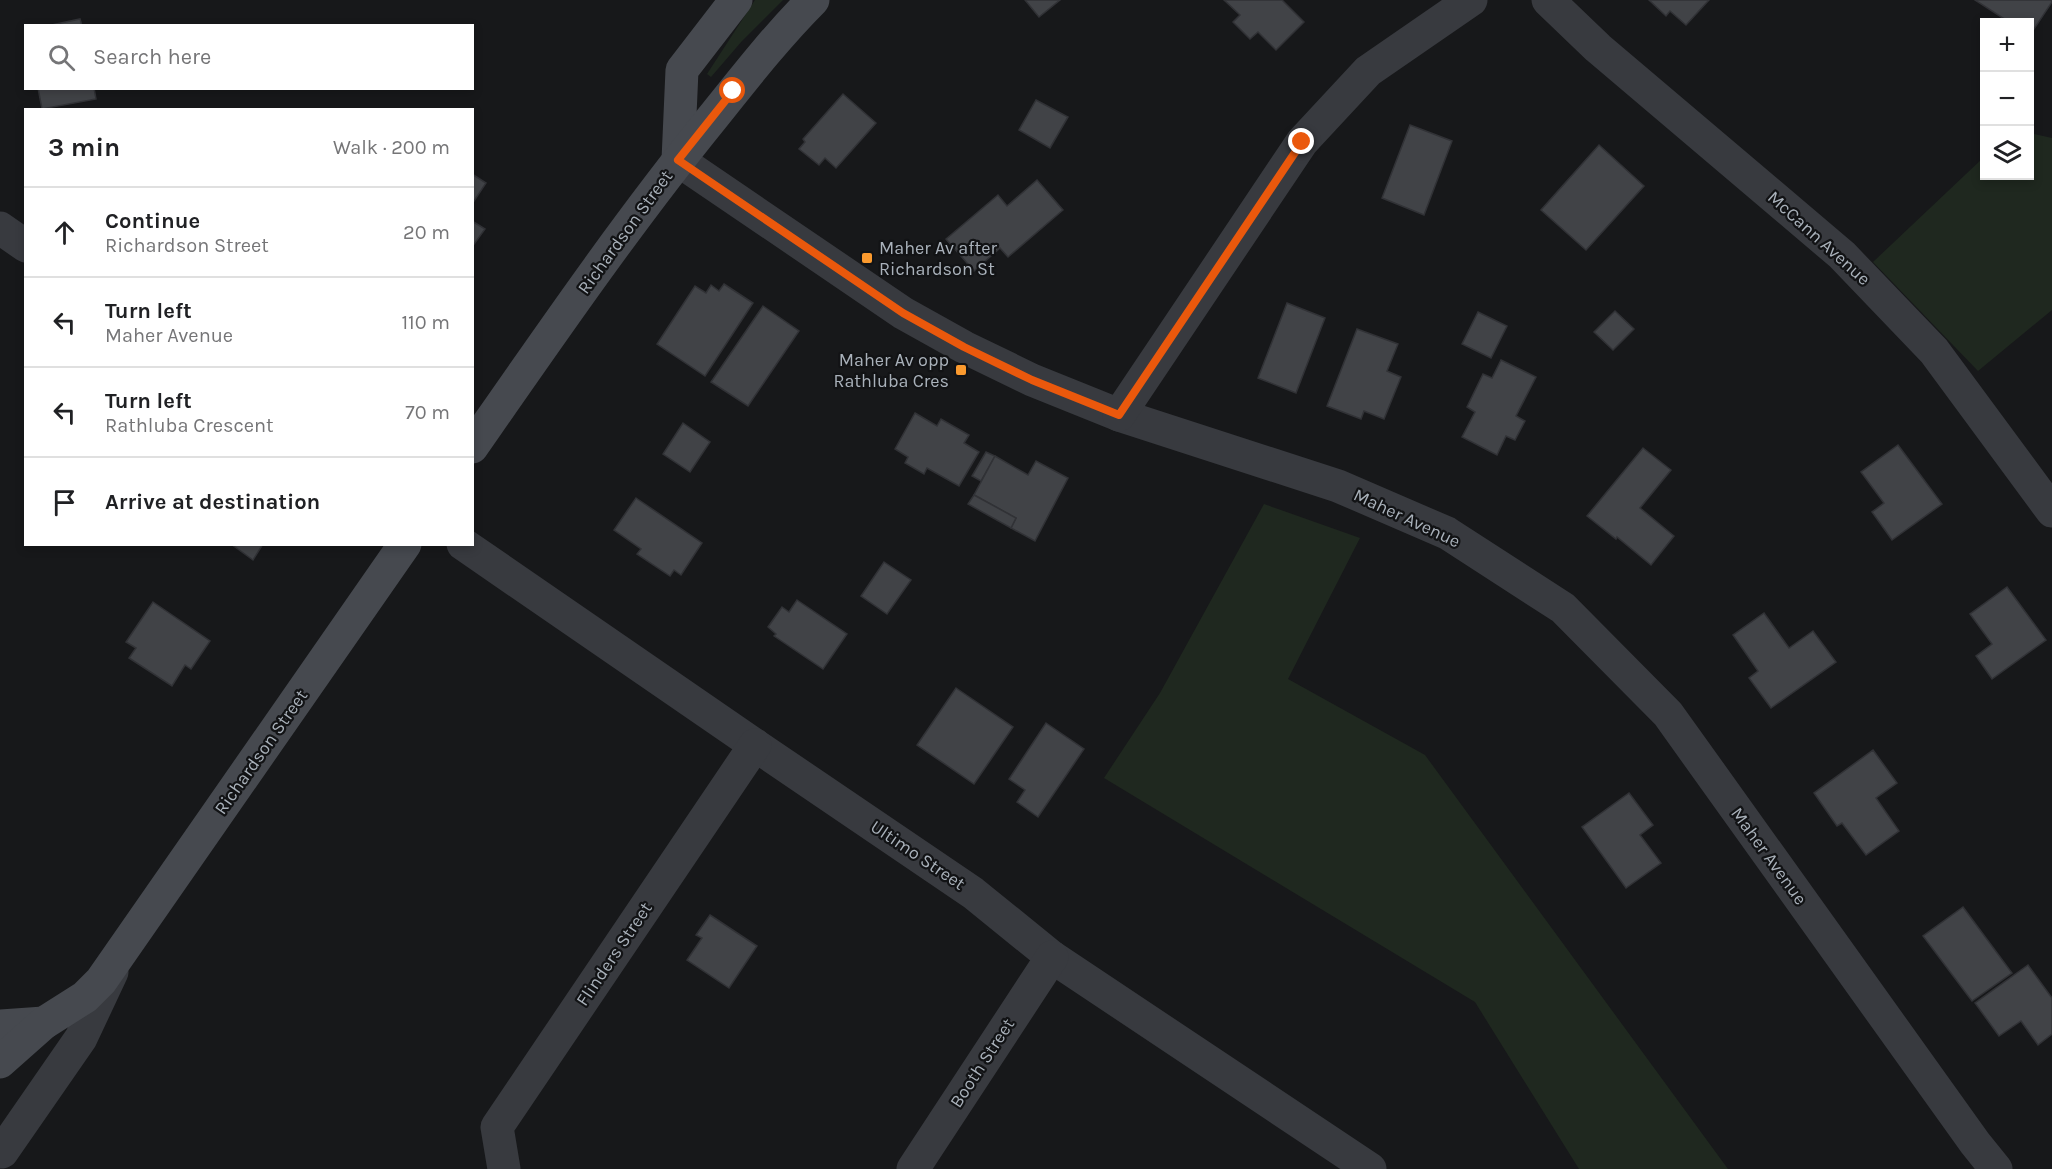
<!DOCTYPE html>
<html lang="en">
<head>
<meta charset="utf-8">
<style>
  body { margin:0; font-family:Karla,sans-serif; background:#f2f2f2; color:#202124 }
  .controls { position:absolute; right:18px; top:18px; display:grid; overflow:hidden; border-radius:0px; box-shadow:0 3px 9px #0003 }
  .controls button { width:54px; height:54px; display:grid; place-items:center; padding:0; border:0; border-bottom:2px solid #e0e0e0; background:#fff; color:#202124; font:30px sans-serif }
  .stop { position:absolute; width:18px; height:18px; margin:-14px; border:4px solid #ea580c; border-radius:50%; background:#fff }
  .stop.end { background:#ea580c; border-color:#fff; box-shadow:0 2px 6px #0008 }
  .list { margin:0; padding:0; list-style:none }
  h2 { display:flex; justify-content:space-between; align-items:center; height:78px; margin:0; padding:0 24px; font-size:26px }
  h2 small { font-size:20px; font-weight:400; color:#757577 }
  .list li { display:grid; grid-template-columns:39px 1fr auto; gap:18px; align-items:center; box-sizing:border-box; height:90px; padding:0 24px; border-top:2px solid #e0e0e0 }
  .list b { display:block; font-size:22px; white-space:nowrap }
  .list p { margin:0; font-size:20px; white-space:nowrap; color:#757577 }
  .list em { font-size:20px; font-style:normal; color:#757577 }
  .icon { flex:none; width:33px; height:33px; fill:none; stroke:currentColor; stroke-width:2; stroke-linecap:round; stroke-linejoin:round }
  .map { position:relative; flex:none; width:2052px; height:1169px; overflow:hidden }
  .search { position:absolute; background:#fff; box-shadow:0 3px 9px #0003; left:24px; top:24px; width:450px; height:66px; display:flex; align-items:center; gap:15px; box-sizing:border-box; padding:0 21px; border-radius:0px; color:#757577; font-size:22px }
  .panel { position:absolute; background:#fff; box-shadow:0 3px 9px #0003; left:24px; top:108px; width:450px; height:438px; border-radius:0px }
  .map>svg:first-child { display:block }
  .green { fill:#1f281f }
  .building { fill:#414347; stroke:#313236; stroke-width:1.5 }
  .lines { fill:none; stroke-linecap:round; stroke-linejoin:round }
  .street { stroke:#383a3f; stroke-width:33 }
  .secondary { stroke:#46494f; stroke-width:33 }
  .route { stroke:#ea580c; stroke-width:8 }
  .poi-dot { fill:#fb9a2e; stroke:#121315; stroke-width:2 }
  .labels { text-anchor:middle; stroke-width:4.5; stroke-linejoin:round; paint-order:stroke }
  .street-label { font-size:18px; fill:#a9b1ba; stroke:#121315 }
  .poi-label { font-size:18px; fill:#a9b1ba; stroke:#121315; text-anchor:start }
</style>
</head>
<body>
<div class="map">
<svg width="2052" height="1169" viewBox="0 0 2052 1169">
  <rect width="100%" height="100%" fill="#17181a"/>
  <!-- green -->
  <g class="green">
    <polygon points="755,0 783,0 742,41 711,77 707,74"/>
    <polygon points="2030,133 2052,138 2052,310 1978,371 1873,262 1984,157 1984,176 2030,176"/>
    <polygon points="1264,504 1360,538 1288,679 1425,755 1728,1169 1579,1169 1475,1002 1104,778 1160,693"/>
  </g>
  <!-- building -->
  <g class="building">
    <polygon points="1025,0 1060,0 1039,17"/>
    <polygon points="1224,0 1282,0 1304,22 1276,50 1258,32 1250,39 1233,22 1240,15"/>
    <polygon points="1649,0 1709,0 1686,25 1670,11 1666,16"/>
    <polygon points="1975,0 2051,0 2052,2 2030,35 2030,22 2009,22"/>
    <polygon points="80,19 82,26 47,26"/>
    <polygon points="38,88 94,88 96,99 42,109"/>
    <polygon points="843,94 876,123 836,168 825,158 819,165 799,149 805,142 803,139"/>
    <polygon points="1036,100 1068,117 1050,148 1019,130"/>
    <polygon points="1410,125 1452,141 1424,215 1382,198"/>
    <polygon points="1599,145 1644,186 1586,250 1541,210"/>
    <polygon points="472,174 486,183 472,204"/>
    <polygon points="1037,180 1063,210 1008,257 1000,248 974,271 946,239 998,195 1007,206"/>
    <polygon points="472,221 485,229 472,247"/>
    <polygon points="724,284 753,303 705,376 657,344 695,286 706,293 711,285 719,291"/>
    <polygon points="1287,303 1325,318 1296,393 1258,378"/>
    <polygon points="763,306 799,331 748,406 711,382"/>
    <polygon points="1615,311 1634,329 1613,350 1594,332"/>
    <polygon points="1478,312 1507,326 1491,358 1462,344"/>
    <polygon points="1357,329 1398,344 1387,371 1401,377 1384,419 1364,411 1361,419 1327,406"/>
    <polygon points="1501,360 1536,377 1516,416 1525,421 1515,440 1506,436 1497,455 1462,437 1475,412 1467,407 1483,374 1492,378"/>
    <polygon points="915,413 937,426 941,419 969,435 964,443 979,452 959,486 927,468 924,474 905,463 908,457 895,449"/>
    <polygon points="683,423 710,442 690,472 663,454"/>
    <polygon points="1898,445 1942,504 1892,540 1872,512 1884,503 1861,472"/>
    <polygon points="1643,448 1671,470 1640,508 1674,536 1651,565 1617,537 1616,539 1587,516"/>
    <polygon points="986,452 995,456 981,481 972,476"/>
    <polygon points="995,456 1028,475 1036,461 1068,478 1035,541 1011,528 1016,518 974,495"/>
    <polygon points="974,495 1016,518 1011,528 968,504"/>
    <polygon points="636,498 702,543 681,575 674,570 670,576 637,554 641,549 614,530"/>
    <polygon points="231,544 263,544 253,560"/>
    <polygon points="884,562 911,580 887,614 861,596"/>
    <polygon points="2007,587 2046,640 1992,679 1976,656 1992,644 1970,614"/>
    <polygon points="797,600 847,634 823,669 774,636 776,634 768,627 782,607 789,612"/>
    <polygon points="153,602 210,641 191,669 185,665 172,686 129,658 136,648 126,642"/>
    <polygon points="1764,613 1789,648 1813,631 1836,662 1771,708 1749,678 1758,671 1733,635"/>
    <polygon points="956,688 1013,727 974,784 917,745"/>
    <polygon points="1046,723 1084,749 1038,817 1017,802 1025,790 1009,779"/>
    <polygon points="1873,750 1897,783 1876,798 1899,831 1866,855 1842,823 1837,826 1814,793"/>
    <polygon points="1629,793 1653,825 1640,835 1661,863 1626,888 1582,827"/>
    <polygon points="1963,907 2012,973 1972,1001 1923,936"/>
    <polygon points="710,915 757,946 729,988 687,960 702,938 696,935"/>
    <polygon points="2028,965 2052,998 2052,1034 2038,1045 2021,1021 1999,1036 1975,1003"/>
  </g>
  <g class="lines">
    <!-- street -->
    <g class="street">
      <polyline points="1548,0 1598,48 1842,255 1934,351 2052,511"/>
      <polyline points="678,160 903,313 964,347 1032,380 1119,415 1338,486 1447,533 1563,608 1668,714 1975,1143 1996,1169"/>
      <polyline points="0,228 26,246"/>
      <polyline points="1119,415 1302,142 1368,71 1471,0"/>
      <polyline points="463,544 755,745 973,893 1052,957 1370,1169"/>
      <polyline points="2,1152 81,1038 112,972"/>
      <polyline points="504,1169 497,1127 755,745"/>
      <polyline points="913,1169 1052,957"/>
    </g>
    <!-- secondary -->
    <g class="secondary">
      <polyline points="678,160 682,70 736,0"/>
      <path d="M472 447C550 335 627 223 713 117 745 77 777 36 813 0"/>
      <polyline points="0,1026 44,1023"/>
      <polyline points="0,1062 44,1023 85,997 101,981 405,544"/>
    </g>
  </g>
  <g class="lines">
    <!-- route -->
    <polyline class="route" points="733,91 678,160 903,313 964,347 1032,380 1119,415 1302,142"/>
  </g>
  <!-- markers -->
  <g class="poi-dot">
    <rect x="861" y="252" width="12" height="12" rx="3"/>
    <rect x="955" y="364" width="12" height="12" rx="3"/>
  </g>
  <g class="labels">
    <!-- street labels -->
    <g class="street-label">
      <text transform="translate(625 232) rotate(-54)" y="6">Richardson Street</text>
      <text transform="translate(1819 238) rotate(42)" y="6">McCann Avenue</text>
      <text transform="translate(1407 518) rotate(25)" y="6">Maher Avenue</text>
      <text transform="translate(261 752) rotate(-55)" y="6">Richardson Street</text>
      <text transform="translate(918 855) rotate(34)" y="6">Ultimo Street</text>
      <text transform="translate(1769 856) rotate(54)" y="6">Maher Avenue</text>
      <text transform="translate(614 954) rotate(-56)" y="6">Flinders Street</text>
      <text transform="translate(982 1063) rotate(-57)" y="6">Booth Street</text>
    </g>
    <!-- poi labels -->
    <g class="poi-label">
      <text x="879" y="254">Maher Av after<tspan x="879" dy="21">Richardson St</tspan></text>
      <text x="949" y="366" text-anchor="end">Maher Av opp<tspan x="949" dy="21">Rathluba Cres</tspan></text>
    </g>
  </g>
</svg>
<div class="controls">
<button>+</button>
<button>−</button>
<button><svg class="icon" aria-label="layers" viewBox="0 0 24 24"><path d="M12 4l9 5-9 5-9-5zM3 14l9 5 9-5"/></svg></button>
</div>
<div class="stop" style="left:733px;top:91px"></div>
<div class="stop end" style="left:1302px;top:142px"></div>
<div class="search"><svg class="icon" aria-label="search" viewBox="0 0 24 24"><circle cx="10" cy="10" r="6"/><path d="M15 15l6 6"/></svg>Search here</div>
<section class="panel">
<h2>3 min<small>Walk · 200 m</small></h2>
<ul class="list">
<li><svg class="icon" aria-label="ahead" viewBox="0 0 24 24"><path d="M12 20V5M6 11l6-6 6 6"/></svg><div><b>Continue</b><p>Richardson Street</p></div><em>20 m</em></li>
<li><svg class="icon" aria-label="left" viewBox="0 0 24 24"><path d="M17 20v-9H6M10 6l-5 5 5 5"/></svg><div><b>Turn left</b><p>Maher Avenue</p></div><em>110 m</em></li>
<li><svg class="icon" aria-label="left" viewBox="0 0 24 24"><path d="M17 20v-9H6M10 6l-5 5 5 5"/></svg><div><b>Turn left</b><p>Rathluba Crescent</p></div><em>70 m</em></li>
<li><svg class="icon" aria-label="arrive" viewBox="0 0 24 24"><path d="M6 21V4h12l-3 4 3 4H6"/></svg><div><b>Arrive at destination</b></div></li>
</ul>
</section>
</div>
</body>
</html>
